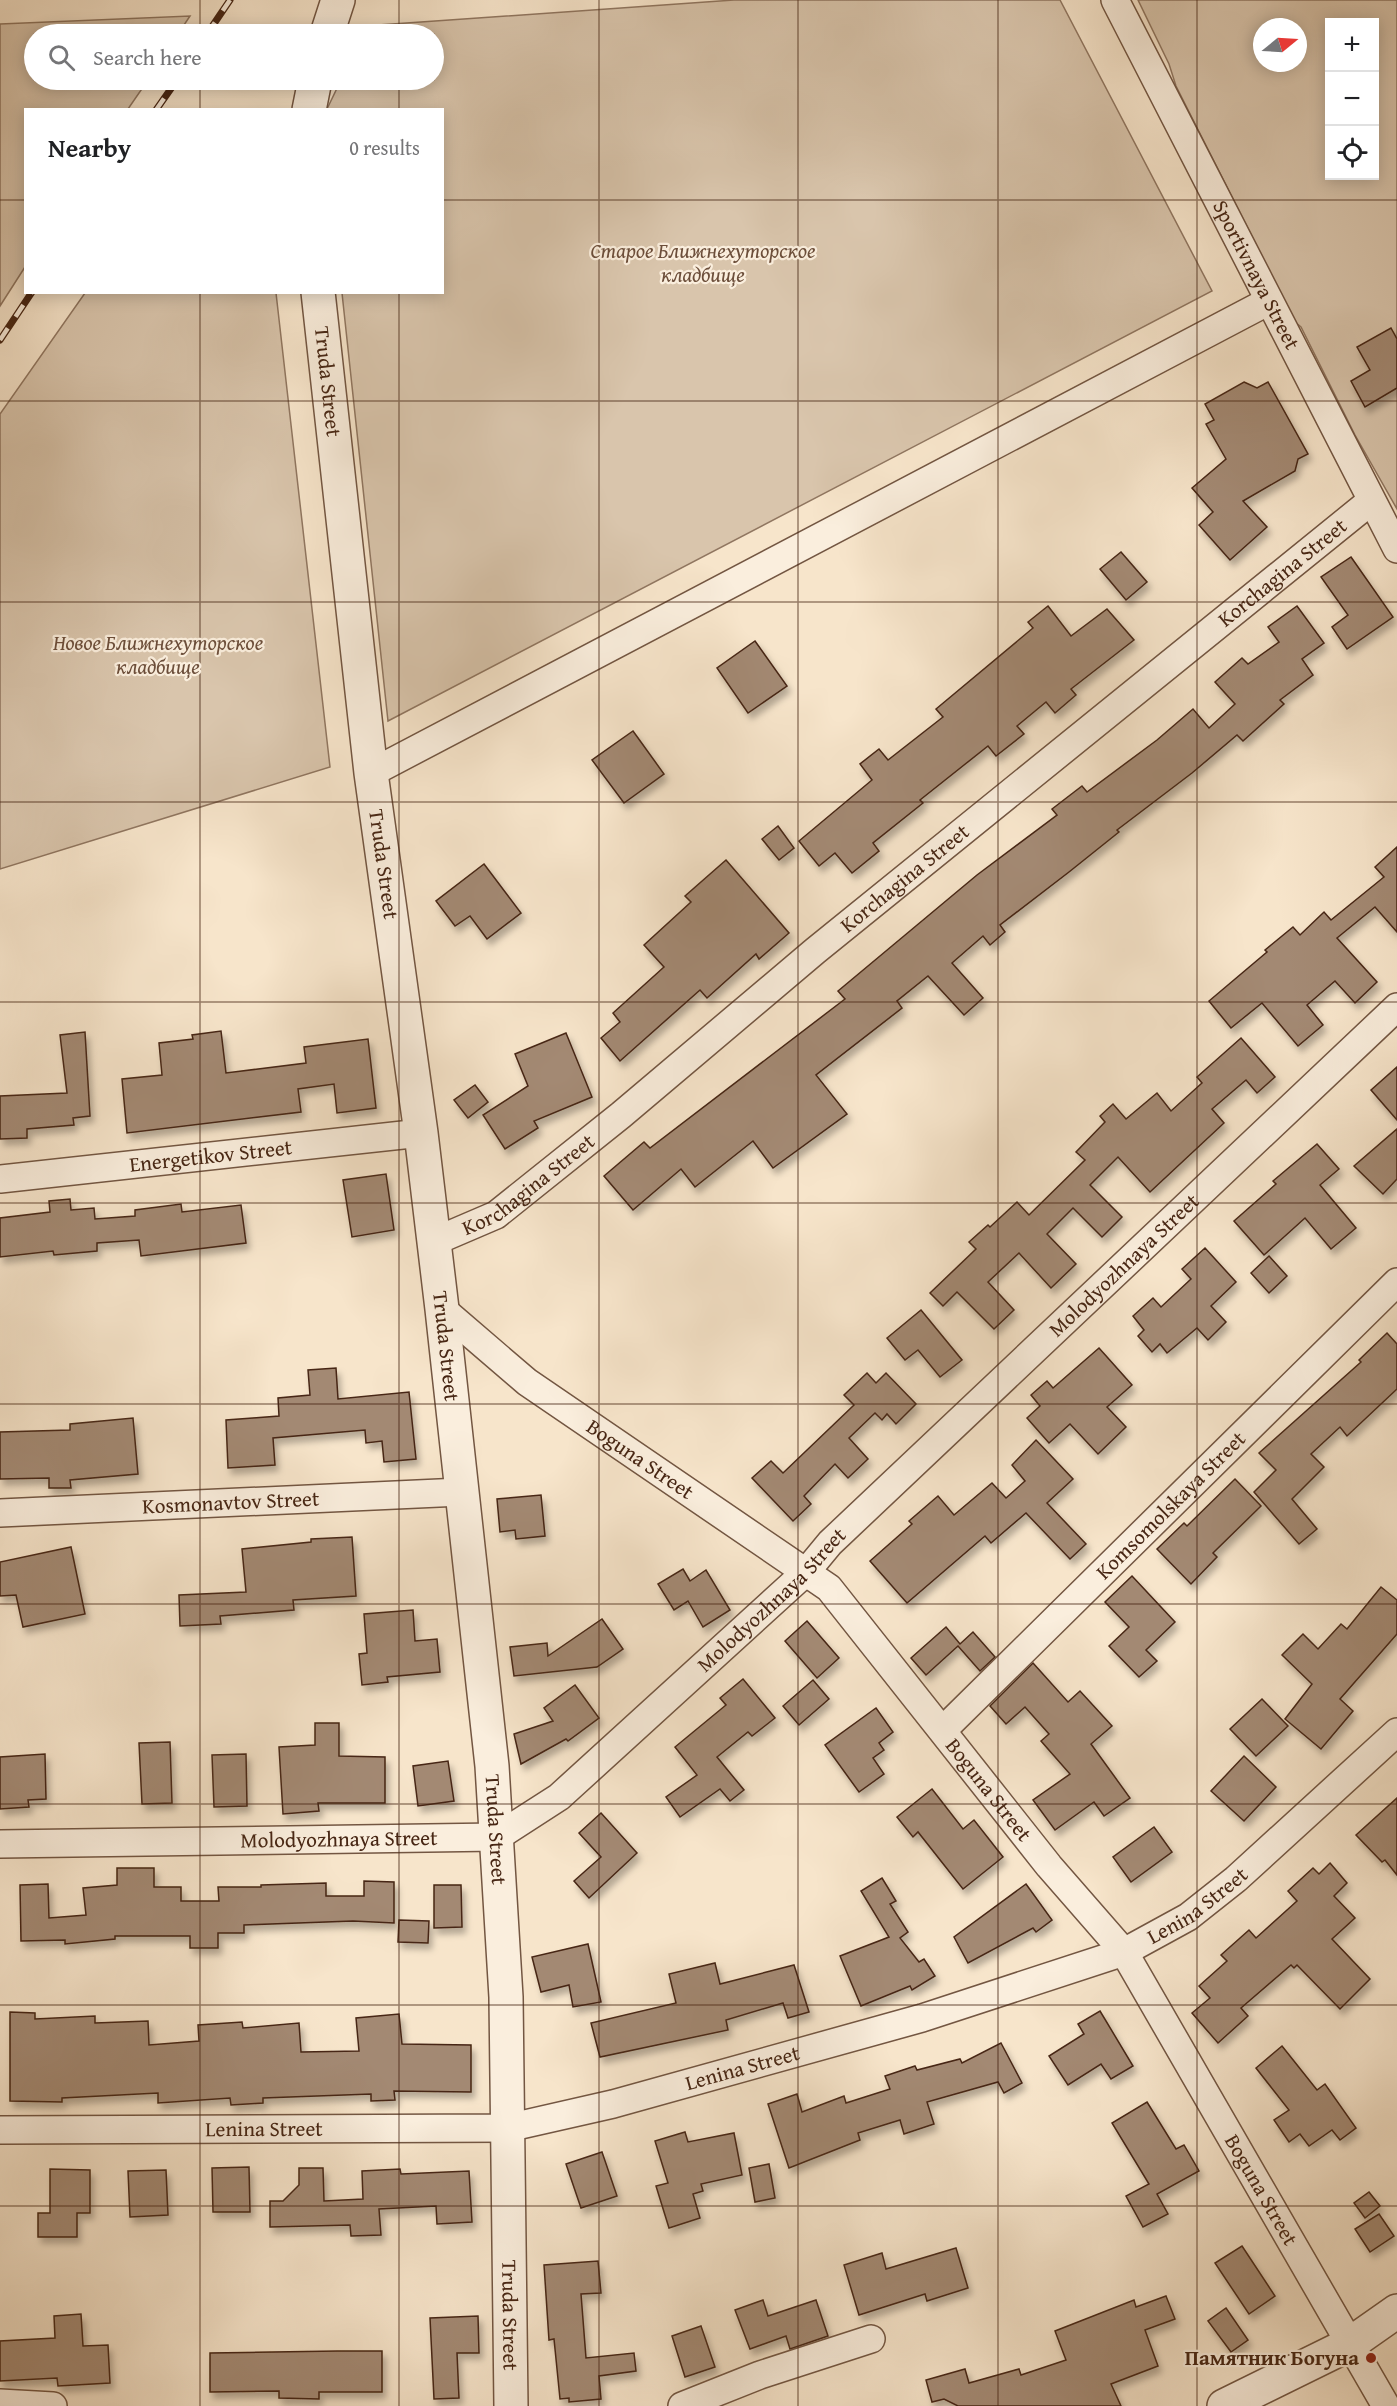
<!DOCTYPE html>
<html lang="en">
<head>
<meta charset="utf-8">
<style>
  body { margin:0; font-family:"Gentium Book Plus",serif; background:#f6f6f6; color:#202124 }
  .controls { position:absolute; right:18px; top:18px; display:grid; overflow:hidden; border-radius:0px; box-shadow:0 3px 15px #0003 }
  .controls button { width:54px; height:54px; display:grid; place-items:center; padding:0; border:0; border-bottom:2px solid #e0e0e0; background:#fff; color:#202124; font:30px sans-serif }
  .compass { position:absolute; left:1253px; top:18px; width:54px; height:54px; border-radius:50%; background:#fff; box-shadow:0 3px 15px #0003; rotate:72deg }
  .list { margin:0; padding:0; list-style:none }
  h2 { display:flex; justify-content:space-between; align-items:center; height:78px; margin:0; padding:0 24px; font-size:26px }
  h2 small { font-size:20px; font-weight:400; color:#757577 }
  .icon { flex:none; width:33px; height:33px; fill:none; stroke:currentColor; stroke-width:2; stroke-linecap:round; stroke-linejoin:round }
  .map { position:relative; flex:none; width:1397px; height:2406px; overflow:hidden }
  .search { position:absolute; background:#fff; box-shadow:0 3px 15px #0003; left:24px; top:24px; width:420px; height:66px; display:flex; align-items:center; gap:15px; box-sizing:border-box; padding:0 21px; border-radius:33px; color:#757577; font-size:22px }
  .panel { position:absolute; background:#fff; box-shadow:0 3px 15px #0003; left:24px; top:108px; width:420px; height:186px; border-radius:0px }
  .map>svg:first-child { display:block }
  .green { fill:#d9c5ac; stroke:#907660; stroke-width:1.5; fill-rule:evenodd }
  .building { fill:#a38973; stroke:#472614; stroke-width:1.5; filter:url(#shadow) }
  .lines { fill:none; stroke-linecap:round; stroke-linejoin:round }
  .minor-casing { stroke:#735642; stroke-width:30 }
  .tertiary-casing { stroke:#735642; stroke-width:36 }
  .minor { stroke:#faeedd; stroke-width:27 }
  .tertiary { stroke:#faeedd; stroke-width:33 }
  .rail-casing { stroke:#472614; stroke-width:7 }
  .rail { stroke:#faeedd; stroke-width:4.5; stroke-dasharray:14; stroke-linecap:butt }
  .grid { fill:none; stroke:#472614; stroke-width:1.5; stroke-opacity:0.55 }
  .poi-dot { fill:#8f2418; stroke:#faeedd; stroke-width:2 }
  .labels { text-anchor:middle; stroke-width:4.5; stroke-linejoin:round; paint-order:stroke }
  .park-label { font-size:21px; font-style:italic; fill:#6c4e3a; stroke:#faeedd }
  .street-label { font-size:21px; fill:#472614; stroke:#faeedd }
  .poi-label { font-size:21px; font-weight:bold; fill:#472614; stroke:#faeedd; text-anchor:end }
</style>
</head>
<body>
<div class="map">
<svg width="1397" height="2406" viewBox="0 0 1397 2406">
  <defs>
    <filter id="shadow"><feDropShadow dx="3.5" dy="6" stdDeviation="3" flood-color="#0004"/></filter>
  </defs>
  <rect width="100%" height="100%" fill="#f7e5cb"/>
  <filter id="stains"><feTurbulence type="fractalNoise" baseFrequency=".00333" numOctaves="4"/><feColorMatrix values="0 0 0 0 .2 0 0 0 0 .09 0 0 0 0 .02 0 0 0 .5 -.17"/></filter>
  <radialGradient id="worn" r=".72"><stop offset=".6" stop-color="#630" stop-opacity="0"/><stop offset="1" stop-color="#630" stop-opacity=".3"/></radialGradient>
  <!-- green -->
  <g class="green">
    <polygon points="734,0 1060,0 1212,291 388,721 342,293 442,292 442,110 327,109 341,80 434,80 434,34 360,34 364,26"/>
    <path d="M1138 0H1397V509L1355 435 1301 327 1295 322 1176 86 1169 64ZM1330 22H1374V176H1330ZM1262 27H1298V63H1262Z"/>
    <polygon points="190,16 178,34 34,34 34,80 148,80 128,109 26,110 25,267 0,306 0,24"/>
    <polygon points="85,293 276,293 330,767 0,869 0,414"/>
  </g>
  <!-- building -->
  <g class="building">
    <polygon points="1391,328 1397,339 1397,388 1365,407 1351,381 1370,370 1357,347"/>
    <polygon points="1244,382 1257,388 1268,382 1308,454 1298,459 1295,471 1243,501 1267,527 1230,560 1199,525 1213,512 1192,488 1226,459 1206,424 1214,420 1205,404"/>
    <polygon points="1121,552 1147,582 1126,600 1100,569"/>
    <polygon points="1351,557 1393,617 1347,649 1332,627 1348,615 1321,577"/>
    <polygon points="1048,606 1071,636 1107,609 1134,640 1071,689 1076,695 1055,713 1046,702 1017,726 1024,734 996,756 988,746 920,800 923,803 873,843 879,851 852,873 835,853 819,866 799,841 872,780 860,764 879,749 888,760 943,717 936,709 1033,628 1028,622"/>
    <polygon points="1297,606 1324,643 1302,659 1313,675 1280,700 1284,704 1243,741 1237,735 1192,773 1117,830 1119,832 1069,872 1000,925 1005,932 990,945 983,936 952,963 983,998 964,1015 928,976 897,1001 902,1008 816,1075 847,1114 773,1168 753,1141 695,1187 681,1169 633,1210 604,1176 644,1142 650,1148 845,999 838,991 977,875 1057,815 1052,809 1082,786 1087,792 1157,740 1193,709 1209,728 1235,704 1215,682 1242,658 1248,664 1279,642 1268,627"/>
    <polygon points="755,641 787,686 748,713 717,668"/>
    <polygon points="633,731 664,774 624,803 592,760"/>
    <polygon points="778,826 794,848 779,860 762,839"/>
    <polygon points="1397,847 1397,932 1375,907 1337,938 1377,982 1355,1003 1335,981 1307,1005 1323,1025 1298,1046 1262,1003 1231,1028 1209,1001 1267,952 1265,950 1293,927 1300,935 1324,912 1331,920 1384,877 1375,867"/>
    <polygon points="726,860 789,933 759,959 756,954 707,998 700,990 620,1061 601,1038 620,1022 613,1013 664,967 644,945 691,902 685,896"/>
    <polygon points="484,864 521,913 487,939 470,916 455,926 436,901"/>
    <polygon points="221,1031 226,1073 306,1063 304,1047 368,1039 376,1108 337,1113 334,1084 298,1089 301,1112 127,1133 122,1079 162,1075 159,1043 193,1039 192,1035"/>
    <polygon points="85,1032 90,1116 73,1118 74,1125 27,1129 27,1138 0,1139 0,1096 67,1093 60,1035"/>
    <polygon points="566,1033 592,1097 534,1121 538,1128 505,1149 483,1115 528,1086 515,1054"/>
    <polygon points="1241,1038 1275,1077 1257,1093 1246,1080 1212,1109 1224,1123 1150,1192 1118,1157 1090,1185 1122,1217 1102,1237 1073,1208 1047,1234 1076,1264 1051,1288 1019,1253 988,1282 1014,1310 994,1329 957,1292 943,1306 930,1293 976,1249 969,1242 988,1225 990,1227 1017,1202 1029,1215 1085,1160 1076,1152 1105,1122 1100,1116 1113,1104 1126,1119 1157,1093 1171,1111 1202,1083 1197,1077"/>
    <polygon points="1397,1067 1397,1120 1371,1090"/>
    <polygon points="475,1085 488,1102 468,1118 454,1100"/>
    <polygon points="1397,1129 1397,1179 1383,1194 1354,1166"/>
    <polygon points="1317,1144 1339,1169 1320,1185 1356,1228 1331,1249 1305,1218 1264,1255 1234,1221 1276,1184 1273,1181"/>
    <polygon points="386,1174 394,1230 352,1237 343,1180"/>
    <polygon points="70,1199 71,1210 94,1208 95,1219 135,1216 135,1210 181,1204 182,1212 241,1205 246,1243 141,1256 139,1240 97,1243 97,1251 54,1255 53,1251 0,1257 0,1218 50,1212 49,1201"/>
    <polygon points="1205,1248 1236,1282 1211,1306 1226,1322 1208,1340 1197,1328 1167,1353 1160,1344 1152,1352 1138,1336 1144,1330 1133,1316 1153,1298 1161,1307 1191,1279 1182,1269"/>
    <polygon points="1269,1256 1287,1276 1269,1293 1251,1273"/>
    <polygon points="921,1310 962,1360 940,1377 918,1350 905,1360 887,1338"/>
    <polygon points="1387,1333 1397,1344 1397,1389 1347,1436 1340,1427 1311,1454 1324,1467 1292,1499 1317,1529 1299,1544 1254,1492 1276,1470 1259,1453 1361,1362 1359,1360"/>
    <polygon points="1099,1348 1132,1385 1107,1407 1126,1427 1098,1454 1070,1424 1049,1443 1027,1418 1040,1406 1031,1395 1047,1381 1053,1388"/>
    <polygon points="336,1368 338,1399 409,1392 416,1459 384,1462 382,1441 366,1443 365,1430 273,1438 275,1465 228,1468 226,1420 279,1416 278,1398 310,1395 308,1370"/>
    <polygon points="867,1373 876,1383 886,1373 916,1404 896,1424 887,1414 882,1420 875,1413 849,1438 868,1459 848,1478 835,1464 804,1496 811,1504 793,1521 752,1478 771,1461 783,1473 854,1405 844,1395"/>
    <polygon points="133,1418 138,1474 70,1480 71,1488 49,1488 49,1478 0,1479 0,1432 70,1430 70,1424"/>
    <polygon points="1036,1440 1073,1479 1047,1503 1086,1544 1070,1559 1026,1513 991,1543 985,1536 907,1603 870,1561 912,1524 909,1521 938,1496 954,1515 992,1483 1006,1498 1025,1481 1012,1465"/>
    <polygon points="1235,1479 1261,1506 1213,1553 1217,1557 1191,1584 1157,1549 1184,1523 1187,1526"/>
    <polygon points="541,1495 545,1536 516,1539 515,1530 500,1532 497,1499"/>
    <polygon points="352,1537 356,1596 293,1600 294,1610 220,1616 221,1624 180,1626 179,1595 246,1592 242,1549 311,1542 311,1539"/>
    <polygon points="71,1547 85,1614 23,1627 16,1595 0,1596 0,1562"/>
    <polygon points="683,1569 690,1581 706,1570 730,1610 703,1627 688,1601 674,1610 658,1584"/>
    <polygon points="1132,1576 1175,1622 1146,1650 1157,1661 1139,1677 1109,1646 1129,1627 1105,1602"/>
    <polygon points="1381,1587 1397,1600 1397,1634 1340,1699 1353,1711 1321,1749 1285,1719 1312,1684 1282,1655 1303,1634 1318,1649 1341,1624 1347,1629"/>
    <polygon points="413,1610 415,1641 437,1639 440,1672 387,1677 388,1682 362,1685 359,1654 367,1653 364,1614"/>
    <polygon points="602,1619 623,1649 597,1667 514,1676 510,1647 547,1643 548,1656"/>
    <polygon points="807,1621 839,1658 817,1678 785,1641"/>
    <polygon points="946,1627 960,1644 973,1632 995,1657 980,1671 958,1646 926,1675 911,1658"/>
    <polygon points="1033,1663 1068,1702 1080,1691 1112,1726 1091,1744 1130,1798 1104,1816 1094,1802 1055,1830 1033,1800 1070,1774 1041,1741 1049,1734 1025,1707 1006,1724 990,1706"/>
    <polygon points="743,1679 775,1718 752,1736 748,1732 717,1757 744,1790 730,1801 720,1789 680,1817 666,1797 697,1775 675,1747 726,1705 720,1698"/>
    <polygon points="813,1680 829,1699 799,1725 783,1706"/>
    <polygon points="575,1685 599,1718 568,1741 566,1739 521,1764 514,1734 553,1721 544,1708"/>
    <polygon points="1262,1699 1288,1726 1256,1756 1230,1729"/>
    <polygon points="876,1708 893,1732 879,1743 884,1750 873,1758 884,1774 859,1792 825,1745"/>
    <polygon points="315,1723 339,1723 339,1756 385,1757 385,1803 318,1803 319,1811 283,1814 279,1747 315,1745"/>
    <polygon points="170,1742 172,1803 142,1804 139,1743"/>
    <polygon points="45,1754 46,1799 28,1800 29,1807 0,1809 0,1757"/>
    <polygon points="246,1754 247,1806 214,1807 212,1755"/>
    <polygon points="1244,1756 1276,1787 1244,1821 1211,1791"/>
    <polygon points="448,1761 454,1801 418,1806 413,1766"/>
    <polygon points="932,1789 963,1829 974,1820 1003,1857 963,1889 918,1832 913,1837 897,1817"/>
    <polygon points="1397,1798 1397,1875 1385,1860 1382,1862 1356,1835"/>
    <polygon points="601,1813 637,1853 589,1898 574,1881 601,1857 579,1833"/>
    <polygon points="1154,1827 1172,1852 1131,1882 1113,1857"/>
    <polygon points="1330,1863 1347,1883 1334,1896 1355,1918 1332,1939 1370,1979 1340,2009 1297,1965 1294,1968 1291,1965 1241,2008 1248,2016 1218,2043 1192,2013 1210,1998 1199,1986 1227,1961 1221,1955 1249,1930 1256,1938 1297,1901 1288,1891 1313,1868 1319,1874"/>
    <polygon points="117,1868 154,1868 154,1887 181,1887 181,1901 219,1901 218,1887 261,1887 261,1885 326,1883 326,1896 364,1896 364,1881 394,1882 394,1923 353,1921 244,1925 244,1933 218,1933 218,1948 190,1948 190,1936 115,1936 115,1939 65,1944 65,1940 21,1941 20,1885 48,1884 49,1918 86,1915 83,1888 117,1885"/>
    <polygon points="882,1878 896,1901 890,1904 908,1932 900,1938 919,1962 924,1959 935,1976 912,1990 910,1986 861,2006 840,1956 889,1937 861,1891"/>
    <polygon points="1026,1884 1052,1920 1036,1932 1033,1928 968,1963 954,1937"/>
    <polygon points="434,1885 461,1885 462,1927 434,1928"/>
    <polygon points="399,1920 429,1921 428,1943 398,1942"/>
    <polygon points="588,1944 601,2002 573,2007 569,1985 541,1992 532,1957"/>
    <polygon points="715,1963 720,1984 794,1965 809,2012 788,2018 783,2003 726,2020 728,2030 600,2057 591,2023 676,2003 669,1974"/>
    <polygon points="1100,2011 1133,2066 1111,2079 1101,2064 1068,2085 1049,2056 1084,2034 1078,2024"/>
    <polygon points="10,2012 35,2013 35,2019 95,2016 95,2023 148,2021 149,2045 199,2041 198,2025 242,2022 243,2028 299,2023 301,2052 359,2051 356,2018 399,2014 402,2044 471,2045 471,2092 394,2091 395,2100 371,2101 371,2094 263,2098 263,2103 231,2105 230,2098 158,2103 158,2093 62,2098 62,2102 10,2101"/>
    <polygon points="1001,2043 1022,2083 1004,2093 998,2082 927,2102 934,2124 904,2134 900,2120 858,2133 860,2140 789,2168 768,2104 797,2094 802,2112 844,2096 846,2103 890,2089 885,2076 915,2066 917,2070 960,2059 962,2063"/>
    <polygon points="1282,2046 1317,2090 1325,2084 1356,2128 1340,2140 1332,2130 1309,2146 1300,2134 1289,2142 1274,2120 1289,2110 1256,2068"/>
    <polygon points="1147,2102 1176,2149 1184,2145 1199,2171 1157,2194 1168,2214 1143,2227 1126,2196 1149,2184 1112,2123"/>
    <polygon points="685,2132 688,2142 734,2133 742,2175 701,2184 703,2191 693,2194 700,2218 669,2228 656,2186 668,2183 655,2141"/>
    <polygon points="602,2152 617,2196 581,2208 566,2164"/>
    <polygon points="769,2164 775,2198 755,2202 749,2168"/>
    <polygon points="249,2167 250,2212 213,2212 212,2168"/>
    <polygon points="299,2168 323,2168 324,2201 363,2199 362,2171 400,2169 401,2174 469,2171 472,2222 437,2224 436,2206 379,2209 381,2235 351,2236 350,2225 270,2227 270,2201 283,2201 299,2185"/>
    <polygon points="50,2169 90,2170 90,2213 77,2213 77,2237 38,2237 38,2213 50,2213"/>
    <polygon points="166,2170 168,2215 130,2217 128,2171"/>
    <polygon points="1369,2192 1380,2206 1365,2218 1354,2203"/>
    <polygon points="1379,2214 1394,2236 1370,2252 1355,2229"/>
    <polygon points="1242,2246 1275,2296 1249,2314 1215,2263"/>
    <polygon points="956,2248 968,2288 927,2301 925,2294 859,2315 844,2265 882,2253 886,2269"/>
    <polygon points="598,2261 601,2293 581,2294 586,2358 634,2353 636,2371 599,2376 601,2399 569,2402 569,2398 560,2399 554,2339 549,2340 544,2265"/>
    <polygon points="1166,2296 1175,2319 1145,2330 1158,2366 1111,2384 1121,2406 958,2406 944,2399 932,2402 926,2380 965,2369 969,2383 1019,2369 1021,2375 1066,2360 1055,2331 1134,2300 1136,2307"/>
    <polygon points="763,2300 768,2316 816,2300 828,2336 790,2349 786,2336 750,2349 735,2310"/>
    <polygon points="1226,2308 1248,2340 1231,2352 1208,2321"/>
    <polygon points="81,2314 83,2346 108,2345 110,2383 58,2386 57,2378 0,2381 0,2341 55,2338 54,2316"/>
    <polygon points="478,2316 479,2353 457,2353 459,2398 434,2399 430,2318"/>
    <polygon points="701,2326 715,2367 685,2377 672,2336"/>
    <polygon points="338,2351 382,2351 382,2392 319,2392 319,2399 279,2398 279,2391 210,2392 210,2353"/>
  </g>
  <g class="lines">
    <!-- minor casing -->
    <g class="minor-casing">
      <g id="minor">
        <path id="s1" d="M1115 0 1397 549"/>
        <polyline points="371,773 1269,301"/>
        <path id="s2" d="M0 1179 421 1133"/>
        <path id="s3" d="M433 1242 496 1215 621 1115 815 951 1371 501"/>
        <path id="s4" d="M442 1309 527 1382 829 1588 1049 1866 1124 1952 1386 2406"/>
        <path id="s5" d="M0 1513 461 1492"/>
        <path id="s6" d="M943 1730 1397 1282"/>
        <path id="s7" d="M0 1844 497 1837 559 1797 806 1572 830 1543 1397 1007"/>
        <path id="s8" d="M0 2130 507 2128 613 2104 922 2018 1124 1952 1188 1917 1236 1879 1397 1732"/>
        <polyline points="0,2403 53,2406"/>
        <polyline points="682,2406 760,2375 871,2339"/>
      </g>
    </g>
    <!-- tertiary casing -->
    <g class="tertiary-casing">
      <g id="tertiary">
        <polyline points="327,34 338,0"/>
        <polyline points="309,110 315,80"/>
        <path id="s9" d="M318 292 371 773 421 1133 442 1309 492 1766 506 1997 511 2406"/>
        <polyline points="1224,2406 1350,2344 1397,2311"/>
      </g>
    </g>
    <!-- minor -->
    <use href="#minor" class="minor"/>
    <!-- tertiary -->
    <use href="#tertiary" class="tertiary"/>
    <!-- rail casing -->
    <g class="rail-casing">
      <g id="rail">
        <polyline points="207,34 230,0"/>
        <polyline points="156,110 177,80"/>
        <polyline points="0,340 32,292"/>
      </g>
    </g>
    <!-- rail -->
    <use href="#rail" class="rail"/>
  </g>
  <!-- grid -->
  <path class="grid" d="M200 0V34M399 0V34M599 0V2406M798 0V2406M998 0V2406M1197 0V2406M200 80V110M399 80V110M0 200H26M442 200H1397M200 292V2406M399 292V2406M0 401H1397M0 602H1397M0 802H1397M0 1002H1397M0 1203H1397M0 1404H1397M0 1604H1397M0 1804H1397M0 2005H1397M0 2206H1397"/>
  <!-- markers -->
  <circle class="poi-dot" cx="1371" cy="2358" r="6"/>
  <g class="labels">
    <!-- park labels -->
    <g class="park-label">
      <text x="703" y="258">Старое Ближнехуторское<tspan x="703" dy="24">кладбище</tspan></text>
      <text x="158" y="650">Новое Ближнехуторское<tspan x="158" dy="24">кладбище</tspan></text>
    </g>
    <!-- street labels -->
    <g class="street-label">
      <text dy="7" stroke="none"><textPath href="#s1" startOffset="309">Sportivnaya Street</textPath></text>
      <text dy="7" stroke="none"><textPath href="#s9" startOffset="90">Truda Street</textPath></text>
      <text dy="7" stroke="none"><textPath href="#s3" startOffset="1084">Korchagina Street</textPath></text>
      <text dy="7" stroke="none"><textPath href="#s9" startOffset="576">Truda Street</textPath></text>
      <text dy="7" stroke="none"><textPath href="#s3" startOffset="598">Korchagina Street</textPath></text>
      <text dy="7" stroke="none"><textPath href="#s2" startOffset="212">Energetikov Street</textPath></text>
      <text dy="7" stroke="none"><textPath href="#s3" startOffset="112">Korchagina Street</textPath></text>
      <text dy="7" stroke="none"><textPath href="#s7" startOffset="1347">Molodyozhnaya Street</textPath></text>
      <text dy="7" stroke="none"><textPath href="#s9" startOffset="1062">Truda Street</textPath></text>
      <text dy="7" stroke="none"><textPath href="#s4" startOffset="249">Boguna Street</textPath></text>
      <text dy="7" stroke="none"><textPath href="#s5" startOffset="231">Kosmonavtov Street</textPath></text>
      <text dy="7" stroke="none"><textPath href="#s6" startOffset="320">Komsomolskaya Street</textPath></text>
      <text dy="7" stroke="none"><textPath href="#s7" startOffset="861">Molodyozhnaya Street</textPath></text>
      <text dy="7" stroke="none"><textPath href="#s4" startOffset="735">Boguna Street</textPath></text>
      <text dy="7" stroke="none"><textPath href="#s9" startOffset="1548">Truda Street</textPath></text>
      <text dy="7" stroke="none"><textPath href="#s7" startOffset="339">Molodyozhnaya Street</textPath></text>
      <text dy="7" stroke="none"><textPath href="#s8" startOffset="1236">Lenina Street</textPath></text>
      <text dy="7" stroke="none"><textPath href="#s8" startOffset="750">Lenina Street</textPath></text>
      <text dy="7" stroke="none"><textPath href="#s8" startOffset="264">Lenina Street</textPath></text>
      <text dy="7" stroke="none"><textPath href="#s4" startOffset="1221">Boguna Street</textPath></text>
      <text dy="7" stroke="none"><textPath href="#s9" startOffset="2034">Truda Street</textPath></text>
    </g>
    <!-- poi labels -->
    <g class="poi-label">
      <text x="1359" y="2365">Памятник Богуна</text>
    </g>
  </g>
  <rect width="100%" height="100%" filter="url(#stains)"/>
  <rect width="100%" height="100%" fill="url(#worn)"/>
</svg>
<div class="controls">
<button>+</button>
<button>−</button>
<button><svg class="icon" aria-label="locate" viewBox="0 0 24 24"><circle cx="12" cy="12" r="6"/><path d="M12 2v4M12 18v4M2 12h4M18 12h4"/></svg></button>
</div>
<svg class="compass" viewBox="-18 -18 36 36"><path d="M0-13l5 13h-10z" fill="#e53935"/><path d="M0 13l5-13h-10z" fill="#757577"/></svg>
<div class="search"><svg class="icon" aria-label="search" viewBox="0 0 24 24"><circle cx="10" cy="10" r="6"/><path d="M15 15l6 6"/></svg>Search here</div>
<section class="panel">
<h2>Nearby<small>0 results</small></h2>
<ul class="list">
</ul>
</section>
</div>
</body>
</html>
